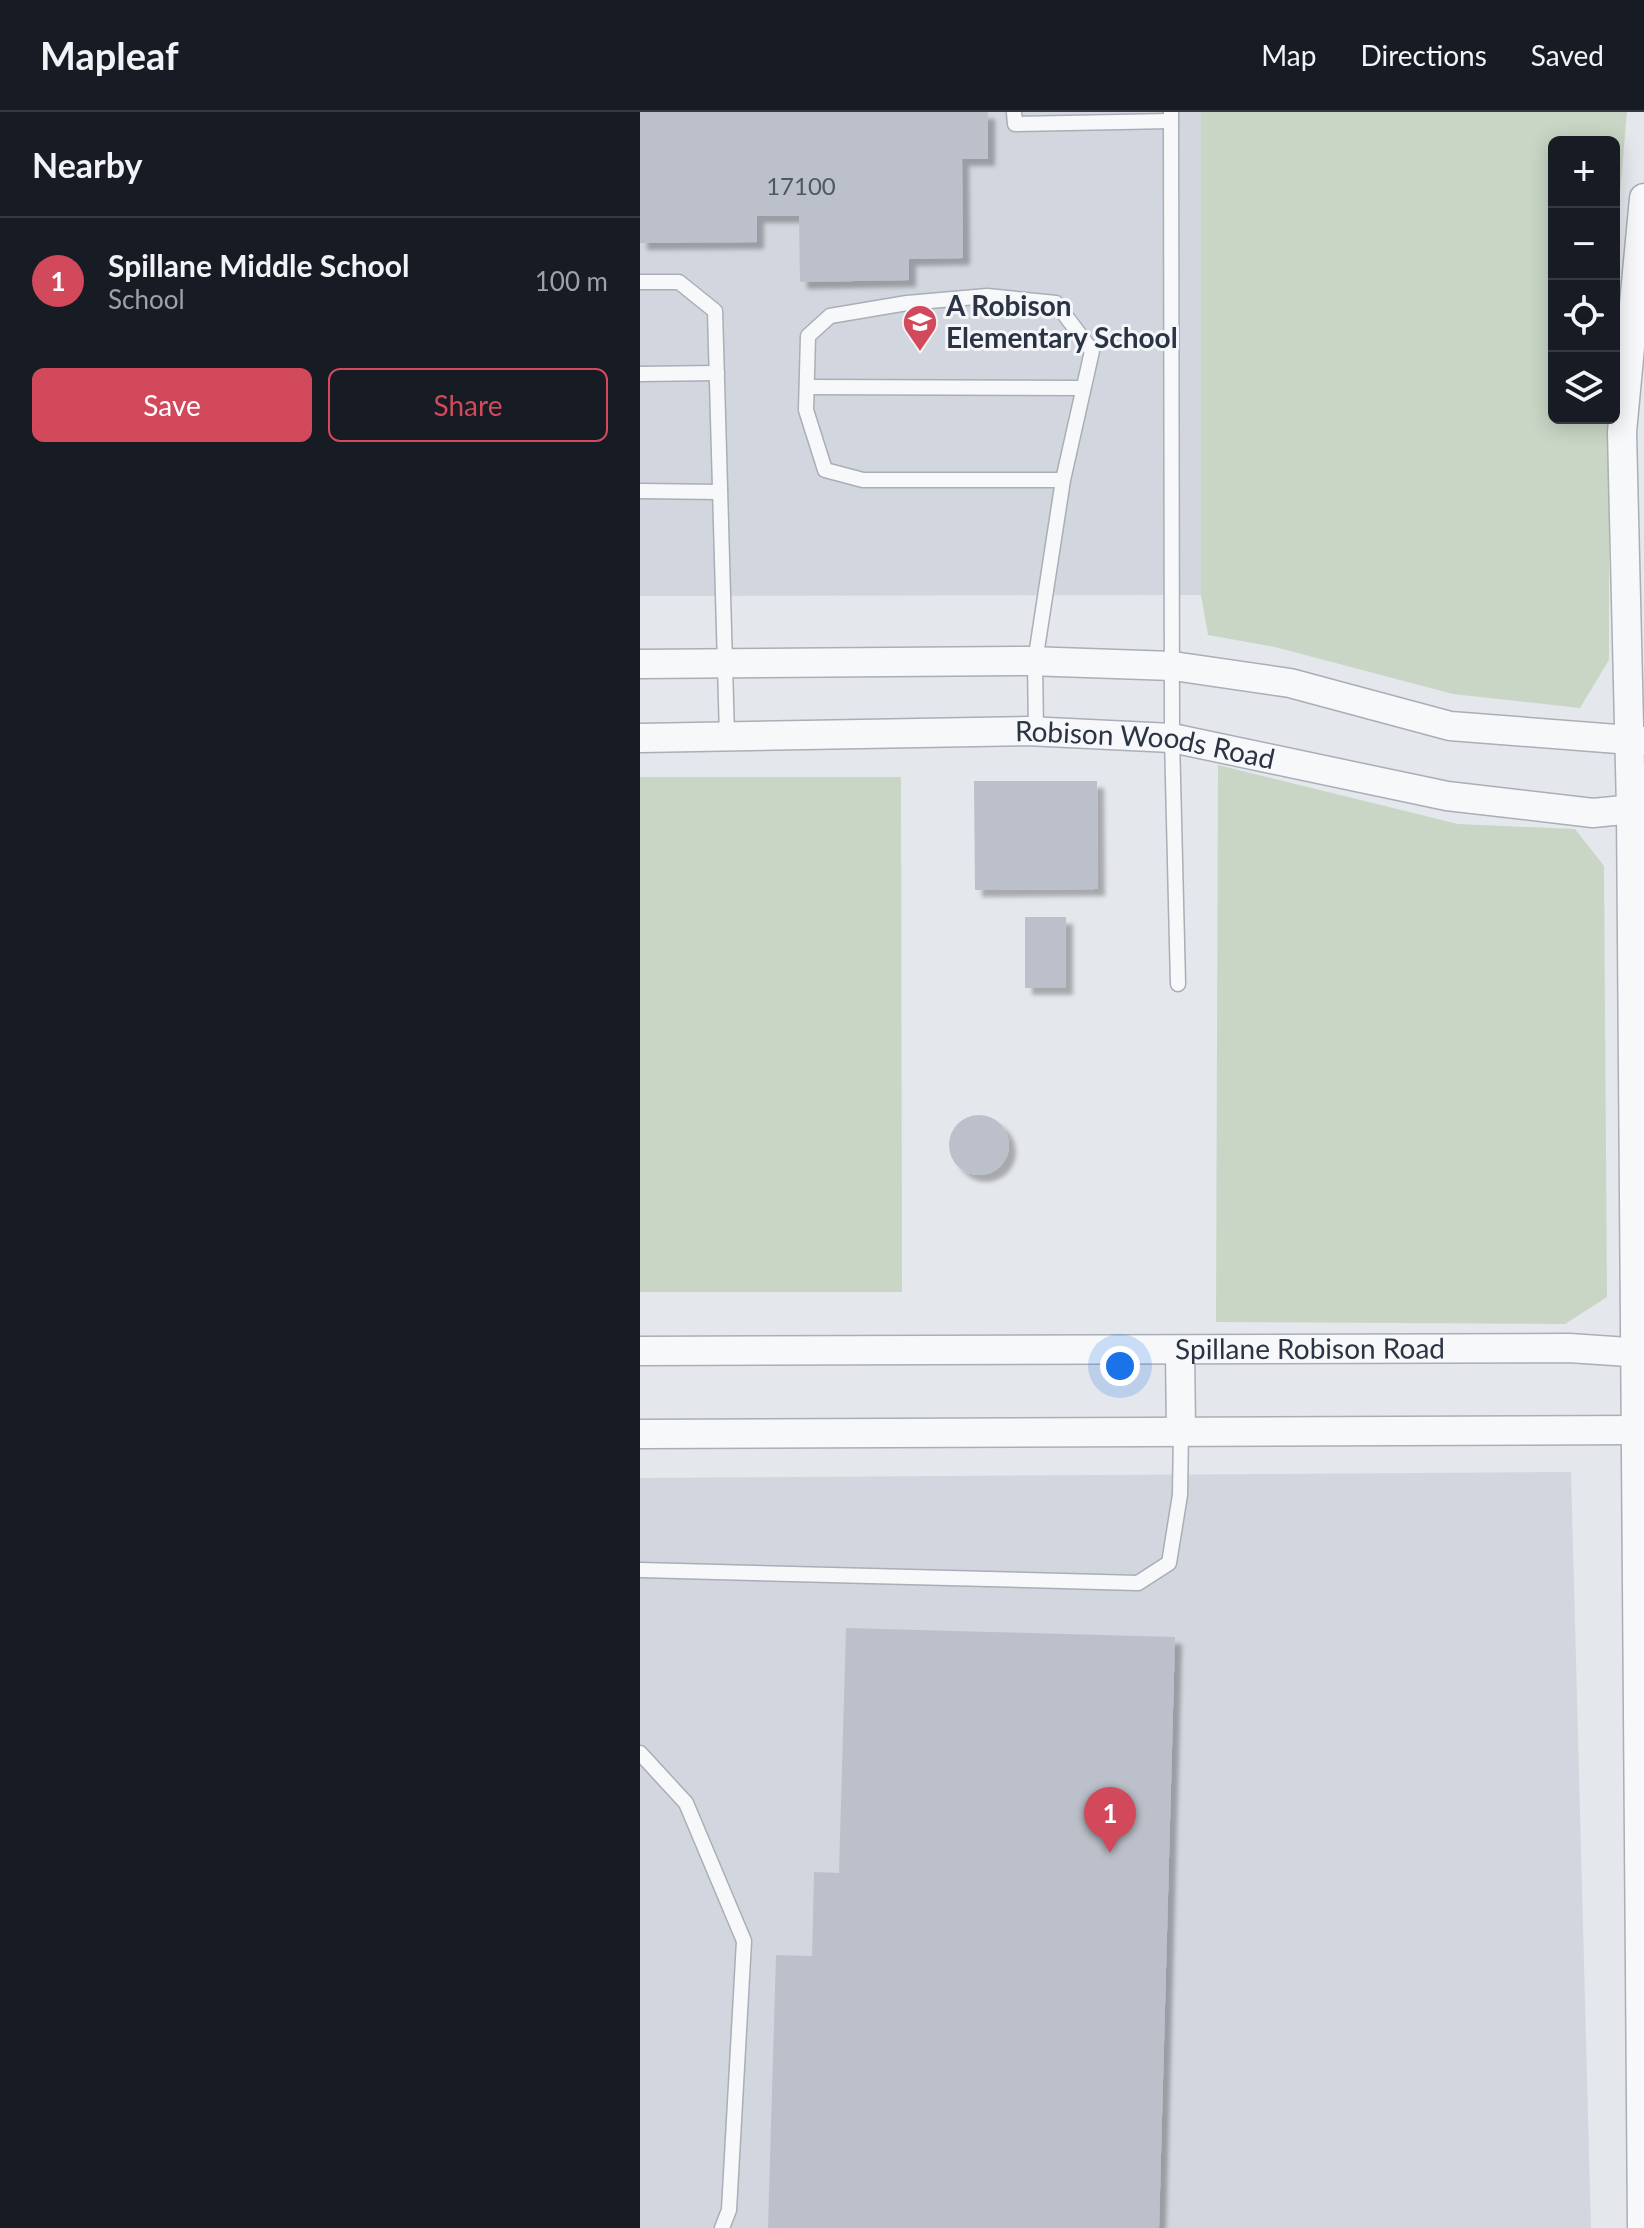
<!DOCTYPE html>
<html lang="en">
<head>
<meta charset="utf-8">
<style>
  body { margin:0; font-family:Lato,sans-serif; background:#242831; color:#f1f3f6 }
  .controls { position:absolute; right:24px; top:24px; display:grid; overflow:hidden; border-radius:12px; box-shadow:0 4px 20px #0003 }
  .controls button { width:72px; height:72px; display:grid; place-items:center; padding:0; border:0; border-bottom:2px solid #363941; background:#171b24; color:#f1f3f6; font:40px sans-serif }
  .you { position:absolute; left:480px; top:1254px; width:28px; height:28px; margin:-20px; border:6px solid #fff; border-radius:50%; background:#1a73e8; box-shadow:0 0 0 12px #1a73e833 }
  .badge { display:grid; place-items:center; width:52px; height:52px; border-radius:50%; background:#d1495b; color:#fff; font-size:26px; font-weight:700 }
  .pin { position:absolute; translate:-50% -66px; filter:drop-shadow(0 2px 4px #0008) }
  .pin::after { content:''; position:absolute; top:42px; width:28px; height:24px; background:inherit; clip-path:polygon(0 0,100% 0,50% 100%) }
  .list { margin:0; padding:0; list-style:none }
  h2 { display:flex; justify-content:space-between; align-items:center; height:104px; margin:0; padding:0 32px; font-size:34px }
  h2 small { font-size:26px; font-weight:400; color:#9ea1a6 }
  .list li { display:grid; grid-template-columns:52px 1fr auto; gap:24px; align-items:center; box-sizing:border-box; height:128px; padding:0 32px; border-top:2px solid #363941 }
  .list b { display:block; font-size:30px; white-space:nowrap }
  .list p { margin:0; font-size:26px; white-space:nowrap; color:#9ea1a6 }
  .list em { font-size:26px; font-style:normal; color:#9ea1a6 }
  .actions { display:flex; gap:16px; padding:24px 32px }
  .actions a { flex:1; padding:18px 0; border:2px solid #d1495b; border-radius:12px; text-align:center; font-size:28px; color:#d1495b }
  .actions .main { background:#d1495b; color:#fff }
  .icon { flex:none; width:44px; height:44px; fill:none; stroke:currentColor; stroke-width:2; stroke-linecap:round; stroke-linejoin:round }
  .map { position:relative; flex:none; width:1004px; height:2116px; overflow:hidden }
  header { display:flex; align-items:center; gap:48px; box-sizing:border-box; height:112px; padding:0 40px; background:#171b24; border-bottom:2px solid #363941 }
  header strong { font-size:38px }
  nav { display:flex; gap:44px; margin-inline-start:auto; font-size:28px }
  main { display:flex }
  aside { flex:1; background:#171b24 }
  .map>svg:first-child { display:block }
  .built { fill:#d2d6de }
  .green { fill:#c9d6c5 }
  .building { fill:#bbc0ca; filter:url(#shadow) }
  .lines { fill:none; stroke-linecap:round; stroke-linejoin:round }
  .lane-casing { stroke:#a9aeb7; stroke-width:17 }
  .street-casing { stroke:#a9aeb7; stroke-width:31 }
  .lane { stroke:#f7f8fa; stroke-width:14 }
  .street { stroke:#f7f8fa; stroke-width:28 }
  .labels { text-anchor:middle; stroke-width:6; stroke-linejoin:round; paint-order:stroke }
  .number-label { font-size:24px; fill:#4f5766 }
  .poi-label { font-size:28px; font-weight:bold; fill:#2b3445; stroke:#f4f6f9; text-anchor:start }
  .street-label { font-size:28px; fill:#2b3445; stroke:#f4f6f9 }
</style>
</head>
<body>
<header>
<strong>Mapleaf</strong>
<nav><a>Map</a><a>Directions</a><a>Saved</a></nav>
</header>
<main>
<aside>
<h2>Nearby<small></small></h2>
<ul class="list">
<li><span class="badge">1</span><div><b>Spillane Middle School</b><p>School</p></div><em>100 m</em></li>
</ul>
<div class="actions"><a class="main">Save</a><a>Share</a></div>
</aside>
<div class="map">
<svg width="1004" height="2116" viewBox="0 0 1004 2116">
  <defs>
    <filter id="shadow"><feDropShadow dx="7" dy="7" stdDeviation="2" flood-color="#0004"/></filter>
  </defs>
  <rect width="100%" height="100%" fill="#e4e7ec"/>
  <!-- built -->
  <g class="built">
    <polygon points="0,0 561,0 561,483 0,484"/>
    <polygon points="931,1360 951,2116 0,2116 0,1366"/>
  </g>
  <!-- green -->
  <g class="green">
    <polygon points="561,0 987,0 974,151 974,30 914,30 914,306 969,306 969,548 940,596 813,582 635,535 568,523 561,483"/>
    <polygon points="578,653 818,712 935,717 964,754 967,1185 925,1212 576,1210"/>
    <polygon points="0,665 261,665 262,1180 0,1180"/>
  </g>
  <!-- building -->
  <g class="building">
    <polygon points="0,0 348,0 348,47 322,47 323,146 269,147 269,168 160,170 159,104 117,104 117,130 0,131"/>
    <polygon points="334,669 457,669 458,777 335,778"/>
    <rect x="385" y="805" width="41" height="71"/>
    <circle cx="339" cy="1033" r="30"/>
    <polygon points="206,1516 535,1525 519,2116 128,2116 136,1843 172,1844 174,1760 199,1761"/>
  </g>
  <g class="lines">
    <!-- lane casing -->
    <g class="lane-casing">
      <g id="lane">
        <polyline points="374,0 375,12 531,9"/>
        <polyline points="531,0 532,626 538,872"/>
        <polyline points="0,170 39,170 75,199 87,624"/>
        <polyline points="0,262 77,261"/>
        <polyline points="167,275 443,276"/>
        <polyline points="0,379 80,380"/>
        <polyline points="396,620 395,550 423,368 452,239 416,191 347,184 267,191 190,204 168,224 166,298 185,358 223,368 423,368"/>
        <polyline points="0,1458 498,1471 529,1451 540,1383 541,1318"/>
        <polyline points="0,1641 46,1691 104,1829 89,2098 82,2116"/>
      </g>
    </g>
    <!-- street casing -->
    <g class="street-casing">
      <g id="street">
        <polyline points="0,552 388,549 533,554 650,571 810,614 1004,629"/>
        <path id="s1" d="M0 626 387 619 532 626 807 684 953 701 1004 696"/>
        <polyline points="540,1238 541,1318"/>
        <path id="s2" d="M0 1239 929 1236 1004 1241"/>
        <polyline points="0,1322 1004,1318"/>
        <polyline points="1002,2116 991,697 982,320 1004,86"/>
      </g>
    </g>
    <!-- lane -->
    <use href="#lane" class="lane"/>
    <!-- street -->
    <use href="#street" class="street"/>
  </g>
  <!-- icons -->
  <defs>
    <g id="school-pin" transform="scale(1.8)"><path d="M0 17L-7.5 6A9.5 9.5 0 1 1 7.5 6Z" fill="#d1495b" stroke="#f4f6f9"/><path d="M0-5L7-2L0 1L-7-2ZM-4 1L0 2.5L4 1V4Q0 6-4 4Z" fill="#fff"/></g>
  </defs>
  <g fill-rule="evenodd">
    <use href="#school-pin" x="280" y="210"/>
  </g>
  <g class="labels">
    <!-- number labels -->
    <g class="number-label">
      <text x="161" y="83">17100</text>
    </g>
    <!-- poi labels -->
    <g class="poi-label">
      <text x="306" y="204">A Robison<tspan x="306" dy="32">Elementary School</tspan></text>
    </g>
    <!-- street labels -->
    <g class="street-label">
      <text dy="10" stroke="none"><textPath href="#s1" startOffset="506">Robison Woods Road</textPath></text>
      <text dy="10" stroke="none"><textPath href="#s2" startOffset="670">Spillane Robison Road</textPath></text>
    </g>
  </g>
</svg>
<div class="controls">
<button>+</button>
<button>−</button>
<button><svg class="icon" aria-label="locate" viewBox="0 0 24 24"><circle cx="12" cy="12" r="6"/><path d="M12 2v4M12 18v4M2 12h4M18 12h4"/></svg></button>
<button><svg class="icon" aria-label="layers" viewBox="0 0 24 24"><path d="M12 4l9 5-9 5-9-5zM3 14l9 5 9-5"/></svg></button>
</div>
<div class="you"></div>
<div class="pin badge" style="left:470px;top:1741px">1</div>
</div>
</main>
</body>
</html>
